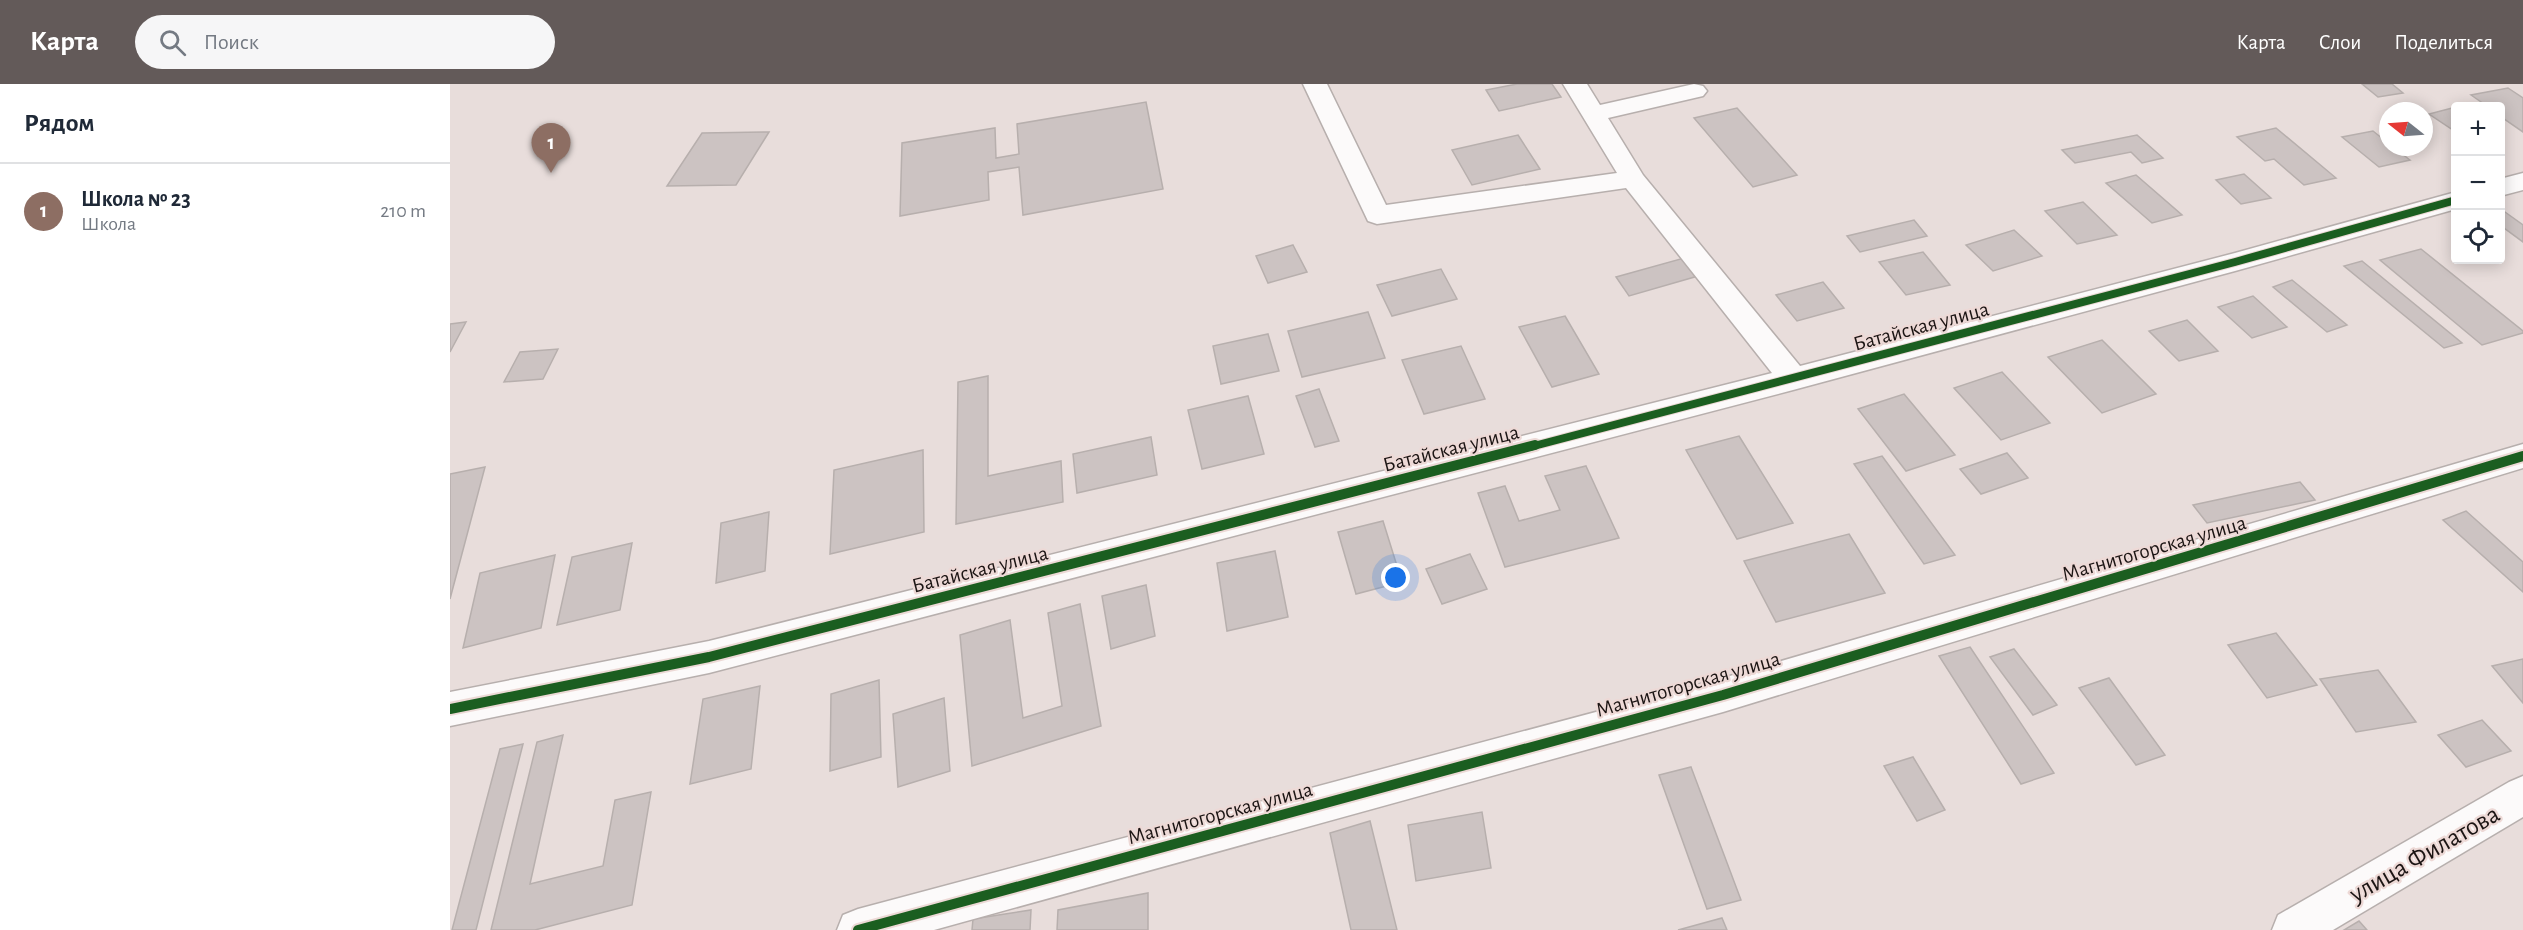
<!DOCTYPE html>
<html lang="ru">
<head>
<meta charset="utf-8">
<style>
  body { margin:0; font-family:"Alegreya Sans",sans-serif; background:#f6f6f7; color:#1f2937 }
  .controls { position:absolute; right:18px; top:18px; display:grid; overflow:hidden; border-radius:6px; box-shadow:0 3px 15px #0003 }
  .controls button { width:54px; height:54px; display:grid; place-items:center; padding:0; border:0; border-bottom:2px solid #e0e1e3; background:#fff; color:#1f2937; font:30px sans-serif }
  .compass { position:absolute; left:1929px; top:18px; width:54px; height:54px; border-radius:50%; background:#fff; box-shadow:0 3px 15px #0003; rotate:287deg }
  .you { position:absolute; left:946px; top:494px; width:21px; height:21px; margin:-15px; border:4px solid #fff; border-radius:50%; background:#1a73e8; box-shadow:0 0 0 9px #1a73e833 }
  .badge { display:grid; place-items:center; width:39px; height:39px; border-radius:50%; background:#635a59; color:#fff; font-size:20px; font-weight:700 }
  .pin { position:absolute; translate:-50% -50px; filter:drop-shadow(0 2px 3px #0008) }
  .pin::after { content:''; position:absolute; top:32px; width:21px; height:18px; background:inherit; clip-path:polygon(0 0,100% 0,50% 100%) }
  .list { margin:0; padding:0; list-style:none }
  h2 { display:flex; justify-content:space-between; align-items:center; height:78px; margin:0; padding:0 24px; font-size:26px }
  h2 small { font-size:20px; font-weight:400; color:#747a83 }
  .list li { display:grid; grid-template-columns:39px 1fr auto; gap:18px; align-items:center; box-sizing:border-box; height:96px; padding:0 24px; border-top:2px solid #e0e1e3 }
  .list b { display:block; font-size:22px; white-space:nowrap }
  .list p { margin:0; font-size:20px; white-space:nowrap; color:#747a83 }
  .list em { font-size:20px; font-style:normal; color:#747a83 }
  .icon { flex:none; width:33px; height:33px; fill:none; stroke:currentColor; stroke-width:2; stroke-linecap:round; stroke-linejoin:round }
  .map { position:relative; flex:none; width:2073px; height:846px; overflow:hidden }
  header { display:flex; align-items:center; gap:36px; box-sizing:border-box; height:84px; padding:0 30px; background:#635a59; color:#fff }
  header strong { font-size:28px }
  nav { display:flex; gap:33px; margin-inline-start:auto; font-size:21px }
  .search { width:420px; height:54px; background:#f6f6f7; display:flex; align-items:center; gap:15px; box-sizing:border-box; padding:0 21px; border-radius:33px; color:#747a83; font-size:22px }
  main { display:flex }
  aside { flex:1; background:#fff }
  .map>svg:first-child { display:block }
  .building { fill:#ccc3c2; stroke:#b7afad; stroke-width:1.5 }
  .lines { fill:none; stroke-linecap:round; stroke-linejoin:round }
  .minor-casing { stroke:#b7afad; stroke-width:3 }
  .minor { fill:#fcfafa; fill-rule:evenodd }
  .cycleway-far1-casing { stroke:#edd9d6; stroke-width:10 }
  .cycleway-casing { stroke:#edd9d6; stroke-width:14 }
  .cycleway-far1 { stroke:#1b5e20; stroke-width:8 }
  .cycleway { stroke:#1b5e20; stroke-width:10 }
  .labels { text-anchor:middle; stroke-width:4.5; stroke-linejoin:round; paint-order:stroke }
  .street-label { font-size:21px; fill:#1b1413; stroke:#edd9d6 }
  .near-street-label { font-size:26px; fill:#1b1413; stroke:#edd9d6 }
</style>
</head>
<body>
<header>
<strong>Карта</strong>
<div class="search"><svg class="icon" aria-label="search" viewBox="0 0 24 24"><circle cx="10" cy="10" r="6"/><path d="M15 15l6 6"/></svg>Поиск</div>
<nav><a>Карта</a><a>Слои</a><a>Поделиться</a></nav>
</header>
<main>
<aside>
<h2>Рядом<small></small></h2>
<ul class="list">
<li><span class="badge" style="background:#8d6e63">1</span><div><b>Школа № 23</b><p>Школа</p></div><em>210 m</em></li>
</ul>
</aside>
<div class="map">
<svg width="2073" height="846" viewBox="0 0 2073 846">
  <rect width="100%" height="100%" fill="#e8dddb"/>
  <!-- building -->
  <g class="building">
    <polygon points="1067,0 1102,0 1111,13 1049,27 1036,6"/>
    <polygon points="1912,0 1942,0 1953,9 1928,13"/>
    <polygon points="2058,4 2073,14 2073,48 2050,32 2050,22 2037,22 2021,11"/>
    <polygon points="696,18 713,105 573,131 569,83 538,88 539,116 450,132 452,59 545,44 546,74 569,70 567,40"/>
    <polygon points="2006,23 2006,48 1979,30"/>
    <polygon points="1287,24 1347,91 1303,103 1244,34"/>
    <polygon points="1826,44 1886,94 1854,101 1824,75 1815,77 1787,53"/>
    <polygon points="1923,47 1938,59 1938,63 1943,63 1960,76 1929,83 1892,53"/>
    <polygon points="319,48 286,101 217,102 252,49"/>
    <polygon points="1068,51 1090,85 1022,101 1002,66"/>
    <polygon points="1687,51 1713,74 1692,79 1681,68 1625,79 1612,66"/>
    <polygon points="1794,90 1821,114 1791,120 1766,96"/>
    <polygon points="1686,91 1732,131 1702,139 1656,99"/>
    <polygon points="1633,118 1667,151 1627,160 1595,127"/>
    <polygon points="2055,128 2073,141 2073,158 2050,141 2050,129"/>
    <polygon points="1464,136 1477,152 1410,168 1397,152"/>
    <polygon points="1564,146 1592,172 1543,187 1516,161"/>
    <polygon points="843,161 857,188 818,199 806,172"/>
    <polygon points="1971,165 2073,247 2073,249 2032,261 1930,176"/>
    <polygon points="1473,168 1500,201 1456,211 1429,178"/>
    <polygon points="1234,174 1248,192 1179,212 1166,193"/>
    <polygon points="1912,177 2012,259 1994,264 1894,182"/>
    <polygon points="991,185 1007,215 942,232 927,201"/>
    <polygon points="1842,196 1897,241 1877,248 1823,203"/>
    <polygon points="1373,198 1394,224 1347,237 1326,211"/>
    <polygon points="1803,212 1837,243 1802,254 1768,223"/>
    <polygon points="918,228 935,274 852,293 838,247"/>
    <polygon points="1115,232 1149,290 1102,303 1069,243"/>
    <polygon points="1737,236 1768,267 1729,277 1699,247"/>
    <polygon points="16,238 0,268 0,240"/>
    <polygon points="818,250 829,287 771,300 763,262"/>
    <polygon points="1652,256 1706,310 1652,329 1598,273"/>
    <polygon points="1011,262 1035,315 974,330 952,276"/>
    <polygon points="108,265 93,295 54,298 70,268"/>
    <polygon points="1552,288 1600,339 1551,356 1504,304"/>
    <polygon points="538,292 538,392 611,377 613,418 506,440 508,298"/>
    <polygon points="869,305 889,357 865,363 846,312"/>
    <polygon points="1454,310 1505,371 1456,387 1408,325"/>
    <polygon points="798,312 814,370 752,385 738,326"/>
    <polygon points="1289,352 1343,439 1287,455 1236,366"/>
    <polygon points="701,353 707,391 627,409 623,370"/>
    <polygon points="473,366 474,448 380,470 384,386"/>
    <polygon points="1557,369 1578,394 1531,410 1510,385"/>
    <polygon points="1432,372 1505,471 1474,480 1404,380"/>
    <polygon points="1136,382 1169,454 1055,483 1028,409 1055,402 1069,437 1110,426 1095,392"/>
    <polygon points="35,383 0,515 0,390"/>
    <polygon points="1850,398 1865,416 1757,439 1743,421"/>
    <polygon points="2016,427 2073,478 2073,508 1993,436"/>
    <polygon points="319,428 315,487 266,499 271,439"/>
    <polygon points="933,437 952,498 906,510 888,448"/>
    <polygon points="1399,450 1435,509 1326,538 1294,477"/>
    <polygon points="182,459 170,526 107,541 122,473"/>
    <polygon points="825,467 838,533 777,547 767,479"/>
    <polygon points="1020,470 1037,505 992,520 976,485"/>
    <polygon points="105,471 91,544 13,564 30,489"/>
    <polygon points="696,501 705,552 661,565 652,512"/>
    <polygon points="630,520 651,642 522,682 510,551 560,536 573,634 612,622 598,529"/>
    <polygon points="1826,549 1867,601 1817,614 1778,561"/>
    <polygon points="1520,563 1604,689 1571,700 1489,572"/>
    <polygon points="1564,565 1607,621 1583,631 1540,573"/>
    <polygon points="2073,575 2073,619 2042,582"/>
    <polygon points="1928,586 1966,638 1906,648 1870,595"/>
    <polygon points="1659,594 1715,671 1686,681 1629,604"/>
    <polygon points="429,596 431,673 380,687 381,610"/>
    <polygon points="310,602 301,685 240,700 253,615"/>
    <polygon points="494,614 500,687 448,703 443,630"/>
    <polygon points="2032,636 2061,667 2016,683 1988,651"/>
    <polygon points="113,651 80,800 153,782 165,716 201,708 182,821 85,846 41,846 87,658"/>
    <polygon points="73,660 26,846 2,846 50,665"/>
    <polygon points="1463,673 1495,726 1467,737 1434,682"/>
    <polygon points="1241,683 1291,816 1257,825 1209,691"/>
    <polygon points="1032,728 1041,784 966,797 958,741"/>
    <polygon points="920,737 947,846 901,846 880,749"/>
    <polygon points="698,809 698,846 607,846 608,826"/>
    <polygon points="581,826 580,846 522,846 523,835"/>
    <polygon points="1272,834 1277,846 1228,846"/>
    <polygon points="1909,837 1917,846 1894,846"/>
  </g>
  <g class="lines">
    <!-- minor casing -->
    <g class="minor-casing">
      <g id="minor">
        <polygon points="853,0 877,0 936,121 1167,89 1113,0 1137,0 1150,21 1244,0 1253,2 1257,7 1253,12 1158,34 1193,91 1350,282 1785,169 2006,108 2006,125 1785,187 1343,306 259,589 0,642 0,608 259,557 1322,289 1176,104 927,140 918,137"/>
        <polygon points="2073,89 2073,106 2050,112 2050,95"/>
        <polygon points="2073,360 2073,384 1273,628 484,846 387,846 393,831 408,825 1273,594"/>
        <polygon points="2073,692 2073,733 1883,846 1822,846 1828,831 2059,698"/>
      </g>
    </g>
    <!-- minor -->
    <use href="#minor" class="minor"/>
    <!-- cycleway-far1 casing -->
    <g class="cycleway-far1-casing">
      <polyline id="cycleway-far1" points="1080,363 1785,178 2006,116"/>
    </g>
    <!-- cycleway casing -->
    <g class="cycleway-casing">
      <g id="cycleway">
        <polyline points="0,625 259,573 1085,361"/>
        <polyline points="408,846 1273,611 2073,372"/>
      </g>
    </g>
    <!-- cycleway-far1 -->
    <use href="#cycleway-far1" class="cycleway-far1"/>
    <!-- cycleway -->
    <use href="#cycleway" class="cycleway"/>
  </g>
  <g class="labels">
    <!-- street labels -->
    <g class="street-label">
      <text transform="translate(1471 242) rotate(-15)" y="7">Батайская улица</text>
      <text transform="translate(1001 364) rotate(-14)" y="7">Батайская улица</text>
      <text transform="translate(1704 464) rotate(-16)" y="7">Магнитогорская улица</text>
      <text transform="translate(530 485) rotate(-14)" y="7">Батайская улица</text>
      <text transform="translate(1238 600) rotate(-16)" y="7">Магнитогорская улица</text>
      <text transform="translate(770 729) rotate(-15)" y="7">Магнитогорская улица</text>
    </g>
    <!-- near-street labels -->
    <g class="near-street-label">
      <text transform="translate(1974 769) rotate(-30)" y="9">улица Филатова</text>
    </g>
  </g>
</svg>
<div class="controls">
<button>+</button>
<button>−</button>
<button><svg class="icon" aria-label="locate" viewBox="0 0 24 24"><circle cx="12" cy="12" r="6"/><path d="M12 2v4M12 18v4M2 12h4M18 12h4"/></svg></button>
</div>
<svg class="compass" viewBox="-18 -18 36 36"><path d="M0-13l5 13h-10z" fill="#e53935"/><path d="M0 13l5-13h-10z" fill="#747a83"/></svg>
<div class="you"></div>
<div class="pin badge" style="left:101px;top:89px;background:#8d6e63">1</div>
</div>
</main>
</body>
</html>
